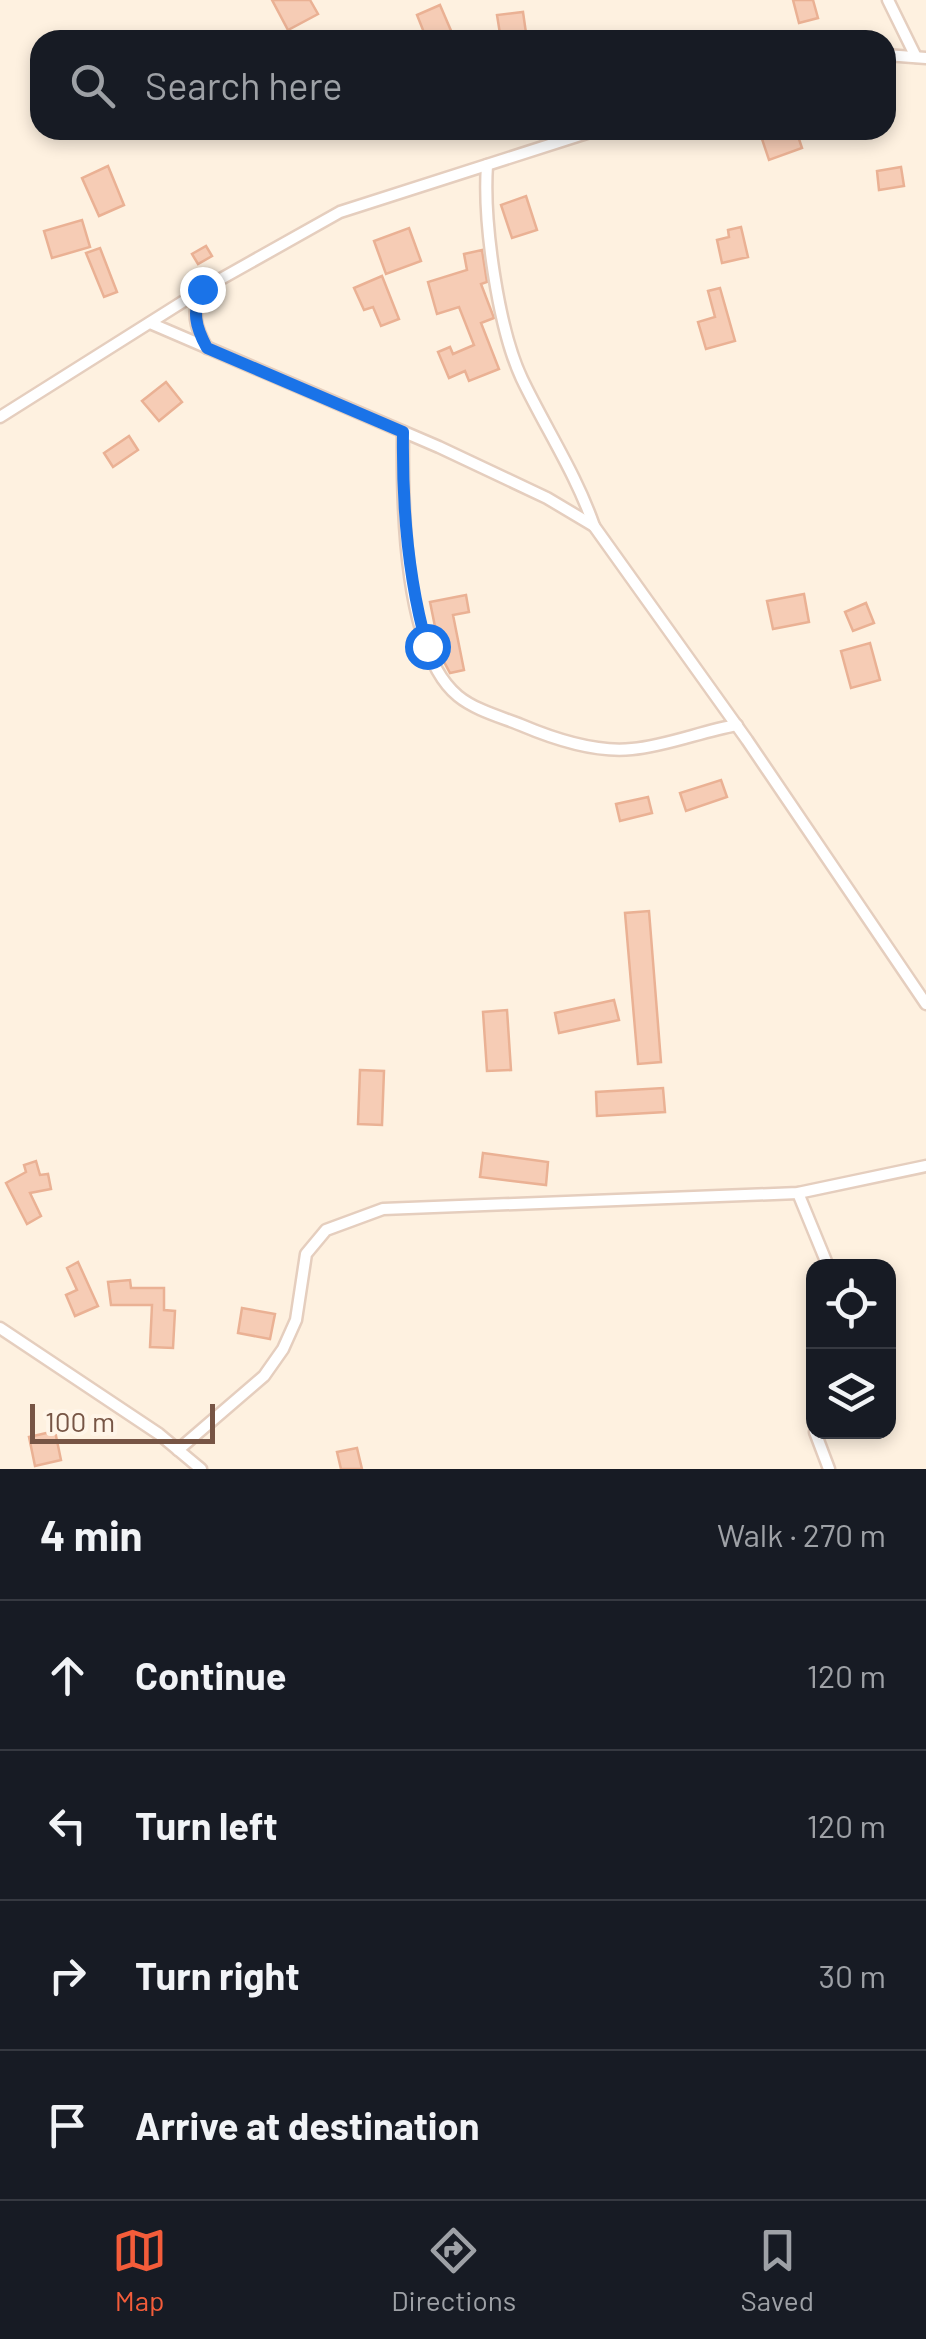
<!DOCTYPE html>
<html lang="en">
<head>
<meta charset="utf-8">
<style>
  body { margin:0; font-family:Barlow,sans-serif; background:#242831; color:#f1f3f6 }
  .controls { position:absolute; right:30px; bottom:30px; display:grid; overflow:hidden; border-radius:20px; box-shadow:0 5px 15px #0003 }
  .controls button { width:90px; height:90px; display:grid; place-items:center; padding:0; border:0; border-bottom:2px solid #363941; background:#171b24; color:#f1f3f6; font:50px sans-serif }
  .scale { position:absolute; left:30px; bottom:25px; width:185px; box-sizing:border-box; padding-left:10px; border:5px solid #775545; border-top:0; font-size:28px; line-height:35px; white-space:nowrap; color:#775545; -webkit-text-stroke:8px #fff5e8; paint-order:stroke }
  .stop { position:absolute; width:30px; height:30px; margin:-22px; border:8px solid #1a73e8; border-radius:50%; background:#fff }
  .stop.end { background:#1a73e8; border-color:#fff; box-shadow:0 2px 10px #0008 }
  .list { margin:0; padding:0; list-style:none }
  h2 { display:flex; justify-content:space-between; align-items:center; height:130px; margin:0; padding:0 40px; font-size:42px }
  h2 small { font-size:32px; font-weight:400; color:#9ea1a6 }
  .list li { display:grid; grid-template-columns:65px 1fr auto; gap:30px; align-items:center; box-sizing:border-box; height:150px; padding:0 40px; border-top:2px solid #363941 }
  .list b { display:block; font-size:38px; white-space:nowrap }
  .list em { font-size:32px; font-style:normal; color:#9ea1a6 }
  .icon { flex:none; width:55px; height:55px; fill:none; stroke:currentColor; stroke-width:2; stroke-linecap:round; stroke-linejoin:round }
  .map { position:relative; flex:none; width:926px; height:1469px; overflow:hidden }
  .search { position:absolute; background:#171b24; box-shadow:0 5px 15px #0003; left:30px; right:30px; top:30px; height:110px; display:flex; align-items:center; gap:25px; box-sizing:border-box; padding:0 35px; border-radius:30px; color:#9ea1a6; font-size:38px }
  .sheet { height:730px; background:#171b24 }
  nav { display:flex; justify-content:space-around; align-items:center; box-sizing:border-box; height:140px; border-top:2px solid #363941; background:#171b24; font-size:28px; color:#9ea1a6 }
  nav a { display:grid; justify-items:center; gap:5px }
  nav .on { color:#f35c3a }
  .map>svg:first-child { display:block }
  .building { fill:#f6ccb5; stroke:#eab194; stroke-width:2.5 }
  .lines { fill:none; stroke-linecap:round; stroke-linejoin:round }
  .street-casing { stroke:#e5cebe; stroke-width:15 }
  .street { stroke:#fff; stroke-width:10 }
  .route { stroke:#1a73e8; stroke-width:12 }
</style>
</head>
<body>
<div class="map">
<svg width="926" height="1469" viewBox="0 0 926 1469">
  <rect width="100%" height="100%" fill="#fef1e0"/>
  <!-- building -->
  <g class="building">
    <polygon points="272,0 310,0 318,14 288,30"/>
    <polygon points="793,0 813,0 818,18 799,23"/>
    <polygon points="440,5 452,33 427,40 417,15"/>
    <polygon points="523,12 527,40 501,40 497,15"/>
    <polygon points="759,130 796,130 802,148 769,160"/>
    <polygon points="108,166 124,205 99,216 82,178"/>
    <polygon points="901,167 904,186 879,190 877,171"/>
    <polygon points="526,196 537,230 512,238 501,205"/>
    <polygon points="82,220 90,247 52,258 44,231"/>
    <polygon points="741,227 748,257 722,263 717,240 729,237 728,230"/>
    <polygon points="409,228 421,261 386,274 374,241"/>
    <polygon points="206,246 212,256 198,264 192,254"/>
    <polygon points="100,248 117,292 104,297 86,253"/>
    <polygon points="482,250 487,282 481,284 494,318 481,323 499,369 469,381 465,371 449,378 438,352 450,347 453,354 474,345 459,307 437,314 428,282 467,270 464,254"/>
    <polygon points="382,276 399,319 381,326 373,307 364,310 354,288"/>
    <polygon points="720,288 735,341 706,349 698,322 715,317 708,291"/>
    <polygon points="166,382 182,402 159,421 142,401"/>
    <polygon points="129,436 138,450 113,467 104,453"/>
    <polygon points="804,594 809,622 773,629 767,601"/>
    <polygon points="466,595 469,612 453,615 464,670 450,673 441,656 430,602"/>
    <polygon points="866,603 874,623 853,631 845,612"/>
    <polygon points="870,643 880,680 851,688 841,651"/>
    <polygon points="721,780 727,797 686,811 680,793"/>
    <polygon points="648,797 652,813 620,821 616,804"/>
    <polygon points="649,911 661,1062 638,1064 625,913"/>
    <polygon points="614,1000 619,1020 559,1033 555,1013"/>
    <polygon points="507,1010 511,1070 487,1071 483,1012"/>
    <polygon points="360,1070 384,1071 382,1125 358,1124"/>
    <polygon points="663,1088 665,1112 597,1116 596,1092"/>
    <polygon points="483,1153 548,1162 546,1185 480,1177"/>
    <polygon points="36,1161 40,1175 48,1174 51,1189 30,1193 41,1216 27,1224 6,1183 26,1172 24,1165"/>
    <polygon points="78,1262 98,1306 75,1316 66,1295 77,1290 67,1268"/>
    <polygon points="130,1280 131,1288 164,1288 164,1310 175,1311 173,1348 150,1347 152,1305 111,1305 108,1282"/>
    <polygon points="242,1308 275,1314 270,1339 238,1333"/>
    <polygon points="55,1431 61,1460 35,1466 29,1437"/>
    <polygon points="357,1448 362,1469 341,1469 337,1452"/>
  </g>
  <g class="lines">
    <!-- street casing -->
    <g class="street-casing">
      <g id="street">
        <polyline points="888,0 916,57"/>
        <polyline points="886,55 926,58"/>
        <path d="M487 165C483 222 498 328 522 379 546 429 576 474 594 526"/>
        <path d="M202 290C191 312 195 327 207 348"/>
        <polyline points="150,323 439,447 547,498 594,526 747,740 926,1004"/>
        <polyline points="0,417 203,289 340,212 596,130"/>
        <path d="M403 432C402 499 403 651 458 696 475 710 501 717 521 725 554 739 595 753 632 749 667 746 702 731 737 725"/>
        <polyline points="798,1193 828,1266"/>
        <polyline points="0,1328 159,1434 201,1469"/>
        <polyline points="815,1432 829,1469"/>
        <polyline points="178,1450 264,1376 283,1349 296,1320 306,1254 326,1230 383,1209 798,1193 926,1166"/>
      </g>
    </g>
    <!-- street -->
    <use href="#street" class="street"/>
  </g>
  <g class="lines">
    <!-- route -->
    <path class="route" d="M202 289C192 311 195 326 207 348L403 432C402 504 407 576 427 646"/>
  </g>
</svg>
<div class="controls">
<button><svg class="icon" aria-label="locate" viewBox="0 0 24 24"><circle cx="12" cy="12" r="6"/><path d="M12 2v4M12 18v4M2 12h4M18 12h4"/></svg></button>
<button><svg class="icon" aria-label="layers" viewBox="0 0 24 24"><path d="M12 4l9 5-9 5-9-5zM3 14l9 5 9-5"/></svg></button>
</div>
<div class="scale">100 m</div>
<div class="stop" style="left:427px;top:646px"></div>
<div class="stop end" style="left:202px;top:289px"></div>
<div class="search"><svg class="icon" aria-label="search" viewBox="0 0 24 24"><circle cx="10" cy="10" r="6"/><path d="M15 15l6 6"/></svg>Search here</div>
</div>
<section class="sheet">
<h2>4 min<small>Walk · 270 m</small></h2>
<ul class="list">
<li><svg class="icon" aria-label="ahead" viewBox="0 0 24 24"><path d="M12 20V5M6 11l6-6 6 6"/></svg><div><b>Continue</b></div><em>120 m</em></li>
<li><svg class="icon" aria-label="left" viewBox="0 0 24 24"><path d="M17 20v-9H6M10 6l-5 5 5 5"/></svg><div><b>Turn left</b></div><em>120 m</em></li>
<li><svg class="icon" aria-label="right" viewBox="0 0 24 24"><path d="M7 20v-9h11M14 6l5 5-5 5"/></svg><div><b>Turn right</b></div><em>30 m</em></li>
<li><svg class="icon" aria-label="arrive" viewBox="0 0 24 24"><path d="M6 21V4h12l-3 4 3 4H6"/></svg><div><b>Arrive at destination</b></div></li>
</ul>
</section>
<nav>
<a class="on"><svg class="icon" aria-label="map" viewBox="0 0 24 24"><path d="M3 6l6-2 6 2 6-2v14l-6 2-6-2-6 2zM9 4v14M15 6v14"/></svg>Map</a>
<a><svg class="icon" aria-label="directions" viewBox="0 0 24 24"><path d="M12 3l9 9-9 9-9-9zM9 14v-3h6M13 9l2 2-2 2"/></svg>Directions</a>
<a><svg class="icon" aria-label="saved" viewBox="0 0 24 24"><path d="M7 4h10v16l-5-4-5 4z"/></svg>Saved</a>
</nav>
</body>
</html>
